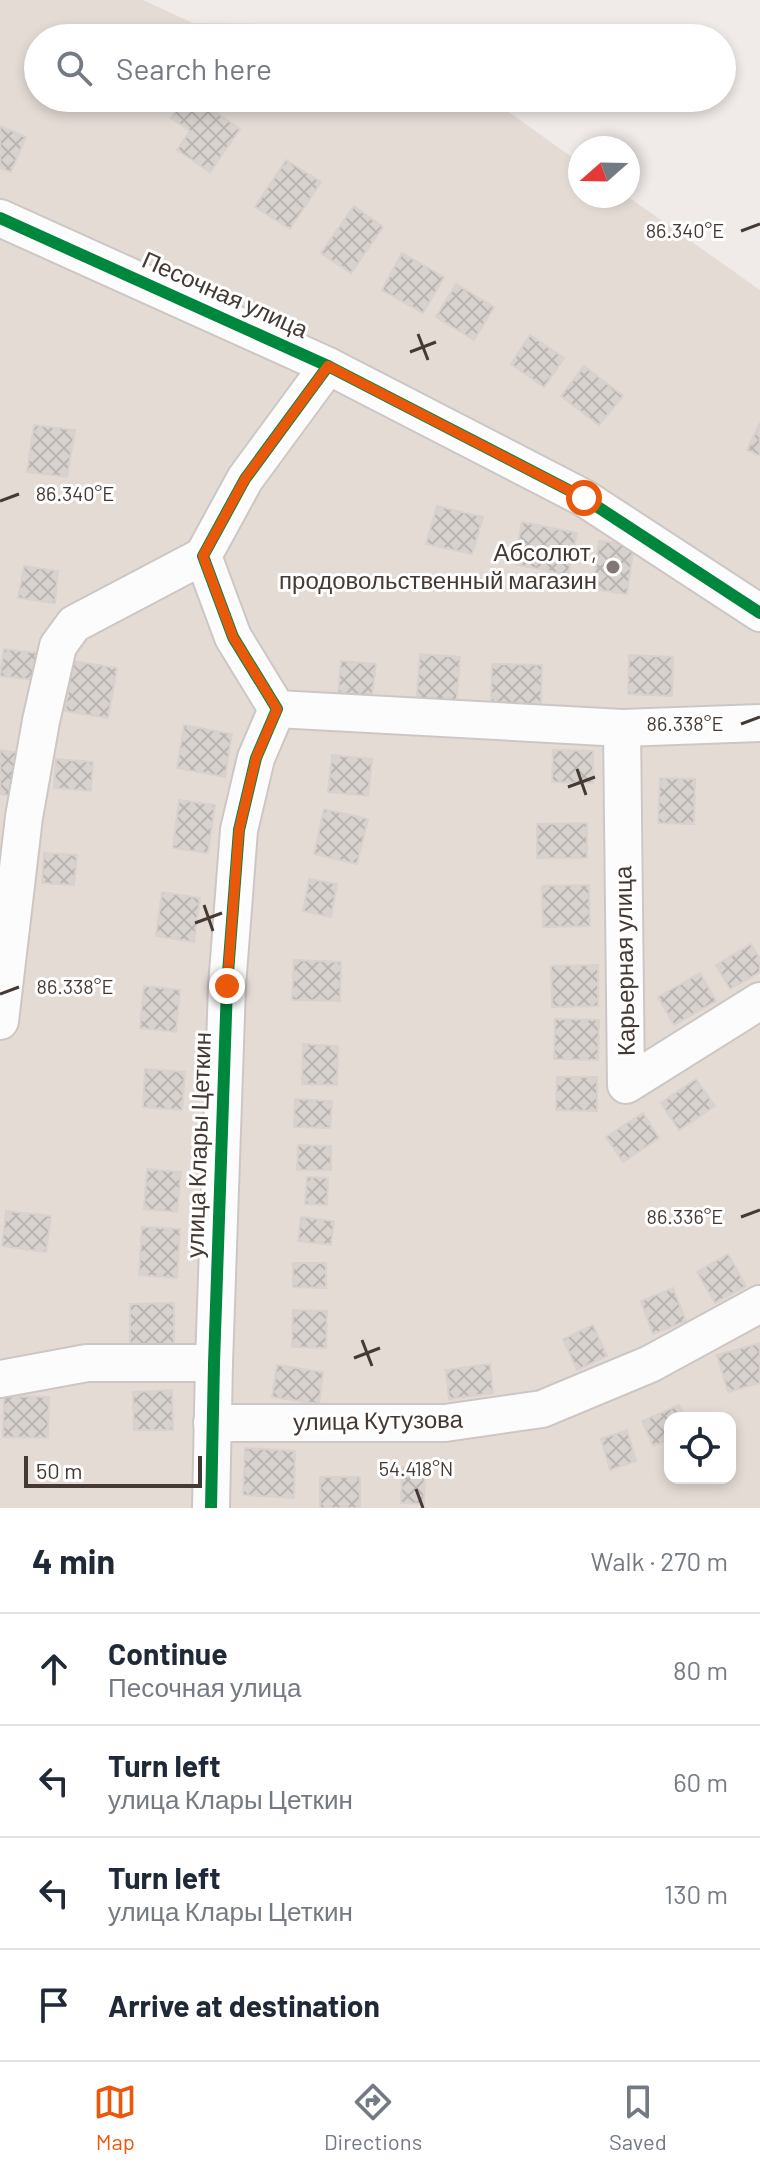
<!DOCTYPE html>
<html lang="en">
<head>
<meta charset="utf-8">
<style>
  body { margin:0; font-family:Barlow,sans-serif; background:#f2f2f3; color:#1f2937 }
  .controls { position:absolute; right:24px; bottom:24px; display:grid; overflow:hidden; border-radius:16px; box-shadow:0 4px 12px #0003 }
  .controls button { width:72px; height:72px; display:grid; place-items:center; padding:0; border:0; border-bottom:2px solid #e0e1e3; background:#fff; color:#1f2937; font:40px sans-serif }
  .compass { position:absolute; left:568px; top:136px; width:72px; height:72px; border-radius:50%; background:#fff; box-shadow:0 4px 12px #0003; rotate:250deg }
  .scale { position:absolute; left:24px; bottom:20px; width:178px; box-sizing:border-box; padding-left:8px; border:4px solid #453934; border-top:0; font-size:22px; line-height:28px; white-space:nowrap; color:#453934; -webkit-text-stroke:6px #fff; paint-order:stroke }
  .stop { position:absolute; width:24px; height:24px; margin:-18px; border:6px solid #ea580c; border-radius:50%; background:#fff }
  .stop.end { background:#ea580c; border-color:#fff; box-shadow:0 2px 8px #0008 }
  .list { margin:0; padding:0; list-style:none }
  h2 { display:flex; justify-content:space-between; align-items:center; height:104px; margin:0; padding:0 32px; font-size:34px }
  h2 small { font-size:26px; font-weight:400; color:#747a83 }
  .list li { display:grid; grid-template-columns:52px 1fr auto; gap:24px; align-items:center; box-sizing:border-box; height:112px; padding:0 32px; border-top:2px solid #e0e1e3 }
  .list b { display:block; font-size:30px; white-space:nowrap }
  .list p { margin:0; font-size:26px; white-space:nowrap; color:#747a83 }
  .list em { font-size:26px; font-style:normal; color:#747a83 }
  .icon { flex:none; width:44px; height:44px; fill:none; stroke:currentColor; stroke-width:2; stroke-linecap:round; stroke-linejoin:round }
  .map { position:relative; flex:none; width:760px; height:1508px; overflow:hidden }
  .search { position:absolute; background:#fff; box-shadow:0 4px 12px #0003; left:24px; right:24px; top:24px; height:88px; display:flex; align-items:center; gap:20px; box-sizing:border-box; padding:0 28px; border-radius:44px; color:#747a83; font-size:30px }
  .sheet { height:552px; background:#fff }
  nav { display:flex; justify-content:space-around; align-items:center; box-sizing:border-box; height:112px; border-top:2px solid #e0e1e3; background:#fff; font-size:22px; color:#747a83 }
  nav a { display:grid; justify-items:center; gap:4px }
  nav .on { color:#ea580c }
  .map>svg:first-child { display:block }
  .residential { fill:#e4dbd5; fill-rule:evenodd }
  .building { fill:url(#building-cross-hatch); stroke:#d8d1ce; stroke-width:2 }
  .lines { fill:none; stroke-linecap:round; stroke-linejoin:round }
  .minor-casing { stroke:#ccc7c4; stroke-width:40 }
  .minor { stroke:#fdfcfc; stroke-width:36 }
  .cycleway-casing { stroke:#fff; stroke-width:17 }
  .cycleway { stroke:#00873e; stroke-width:12 }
  .route { stroke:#ea580c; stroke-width:10 }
  .ticks { fill:none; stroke:#453934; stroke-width:3 }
  .poi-dot { fill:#817773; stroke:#fff; stroke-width:3 }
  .labels { text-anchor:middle; stroke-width:6; stroke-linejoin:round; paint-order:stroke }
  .street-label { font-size:24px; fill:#453934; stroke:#fff }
  .poi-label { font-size:24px; fill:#453934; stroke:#fff; text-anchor:end }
  .ticks-label { font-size:20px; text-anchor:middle; fill:#453934; stroke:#fff; stroke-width:6; stroke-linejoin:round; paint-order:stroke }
</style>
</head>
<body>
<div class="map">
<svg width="760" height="1508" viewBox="0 0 760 1508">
  <defs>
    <pattern id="building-cross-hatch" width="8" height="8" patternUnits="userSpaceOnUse" patternTransform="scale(2)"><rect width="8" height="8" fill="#d8d2cf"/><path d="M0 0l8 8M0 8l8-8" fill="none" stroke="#bbb5b2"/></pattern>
  </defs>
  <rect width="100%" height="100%" fill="#f0ebe8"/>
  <!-- residential -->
  <path class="residential" d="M0 0H143L193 23 385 25 404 38H38V98H489L580 163V196H627L760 290V1508H0ZM670 1418H730V1478H670Z"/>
  <!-- building -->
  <g class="building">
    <polygon points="184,98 221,98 214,111 240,129 210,172 177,150 190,131 171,118"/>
    <polygon points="0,126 26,137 11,172 0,168"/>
    <polygon points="286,160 321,182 290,229 255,207"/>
    <polygon points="354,206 383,227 351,273 321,253"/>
    <polygon points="402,253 444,277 423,313 382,290"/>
    <polygon points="456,284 494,307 474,340 436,317"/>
    <polygon points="530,335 564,358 544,387 511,364"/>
    <polygon points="584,366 623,396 599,425 561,396"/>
    <polygon points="760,423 760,456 747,450"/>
    <polygon points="34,425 75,430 67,477 27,472"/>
    <polygon points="437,506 483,517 472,554 426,544"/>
    <polygon points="522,522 577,533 568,575 514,564"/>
    <polygon points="599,541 634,545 627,594 593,589"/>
    <polygon points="24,566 58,571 55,603 18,598"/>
    <polygon points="4,649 38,653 34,680 0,676"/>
    <polygon points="420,654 460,657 456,709 416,706"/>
    <polygon points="629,655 673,657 672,696 628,694"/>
    <polygon points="73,661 117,668 108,718 65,711"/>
    <polygon points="341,661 376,664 372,696 338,693"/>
    <polygon points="492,664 542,665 541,705 491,705"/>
    <polygon points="184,725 232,734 225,777 177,768"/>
    <polygon points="0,750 20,753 15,796 0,794"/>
    <polygon points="553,750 593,751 593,783 552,782"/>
    <polygon points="332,755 372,759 368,796 328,792"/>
    <polygon points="56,759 93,762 91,791 54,788"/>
    <polygon points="660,778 695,779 694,824 658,823"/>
    <polygon points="179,800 215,805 208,853 173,848"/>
    <polygon points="324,809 368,819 357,864 314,854"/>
    <polygon points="587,823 587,858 537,858 537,824"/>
    <polygon points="44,853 77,855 74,885 42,883"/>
    <polygon points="309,879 337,884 331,917 303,911"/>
    <polygon points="589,885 590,926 543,927 542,886"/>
    <polygon points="162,892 200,898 194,942 156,936"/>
    <polygon points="751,944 760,959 760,972 730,989 716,965"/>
    <polygon points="294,960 341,962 340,1001 292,1000"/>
    <polygon points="598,965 598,1006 552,1007 551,966"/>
    <polygon points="700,973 716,1001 674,1025 658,997"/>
    <polygon points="144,986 180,990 176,1032 140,1028"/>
    <polygon points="555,1019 599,1020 598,1060 554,1059"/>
    <polygon points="303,1044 338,1046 337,1085 302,1084"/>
    <polygon points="145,1069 185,1072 182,1110 143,1107"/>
    <polygon points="557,1077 597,1077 597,1111 556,1110"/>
    <polygon points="696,1079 715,1106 679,1130 661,1103"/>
    <polygon points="295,1099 332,1101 330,1128 294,1127"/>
    <polygon points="643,1113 659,1138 623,1162 606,1137"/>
    <polygon points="298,1145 331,1146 331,1170 297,1170"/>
    <polygon points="147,1169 181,1172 177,1212 144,1209"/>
    <polygon points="307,1177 328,1178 327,1205 305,1204"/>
    <polygon points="6,1211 51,1216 46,1252 2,1246"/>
    <polygon points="301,1217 334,1221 331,1245 298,1241"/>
    <polygon points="142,1227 180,1229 177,1278 139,1275"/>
    <polygon points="728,1254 746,1286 715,1303 697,1272"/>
    <polygon points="293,1263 326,1263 326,1288 293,1287"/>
    <polygon points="673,1288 686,1321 653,1334 641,1301"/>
    <polygon points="174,1303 174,1344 130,1344 130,1304"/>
    <polygon points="293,1310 327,1311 326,1348 292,1347"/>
    <polygon points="593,1325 607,1356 577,1370 563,1339"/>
    <polygon points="760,1343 760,1383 728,1392 717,1355"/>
    <polygon points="490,1364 493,1393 449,1399 446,1370"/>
    <polygon points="277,1365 323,1372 319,1404 272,1397"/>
    <polygon points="172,1390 173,1430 134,1430 133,1392"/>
    <polygon points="4,1396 49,1397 48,1438 3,1437"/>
    <polygon points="679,1405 685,1418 670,1418 670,1439 653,1446 642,1421"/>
    <polygon points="627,1430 636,1461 610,1470 601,1439"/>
    <polygon points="245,1448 295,1451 294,1498 243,1495"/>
    <polygon points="402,1467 425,1468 424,1504 401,1503"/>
    <rect x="320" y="1477" width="40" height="31"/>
  </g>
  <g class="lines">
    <!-- minor casing -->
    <g class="minor-casing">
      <g id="minor">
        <polyline points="0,218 328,366 584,498 760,613"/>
        <polyline points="277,709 622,728 760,723"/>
        <polyline points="622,728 626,1085 760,1001"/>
        <polyline points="0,1021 24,817 41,721 58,646 74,624 203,556"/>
        <polyline points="0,1379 87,1363 214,1363"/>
        <polyline points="212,1423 445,1423 542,1409 650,1364 760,1304"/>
        <polyline points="211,1508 214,1363 227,986 239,830 256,758 277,709 233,637 203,556 245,479 328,366"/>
      </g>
    </g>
    <!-- minor -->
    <use href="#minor" class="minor"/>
    <!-- cycleway casing -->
    <g class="cycleway-casing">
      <g id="cycleway">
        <polyline points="0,218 328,366 584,498 760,613"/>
        <polyline points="211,1508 214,1363 227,986 239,830 256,758 277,709 233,637 203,556 245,479 328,366"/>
      </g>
    </g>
    <!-- cycleway -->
    <use href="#cycleway" class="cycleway"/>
  </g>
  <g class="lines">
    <!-- route -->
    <polyline class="route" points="227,986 239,830 256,758 277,709 233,637 203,556 245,479 328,366 584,498"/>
  </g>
  <!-- ticks -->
  <path class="ticks" d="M741 231 760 224M418 334 428 360M410 352 436 342M0 501 19 494M741 724 760 717M577 769 586 795M568 787 595 777M204 905 213 931M195 923 222 913M0 994 19 987M741 1217 760 1210M362 1340 372 1366M354 1358 380 1348M416 1489 423 1508"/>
  <!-- markers -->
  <circle class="poi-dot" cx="613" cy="567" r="8"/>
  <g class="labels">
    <!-- street labels -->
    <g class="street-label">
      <text transform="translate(225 295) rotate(24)" y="8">Песочная улица</text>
      <text transform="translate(625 961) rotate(-91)" y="8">Карьерная улица</text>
      <text transform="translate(199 1145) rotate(-88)" y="8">улица Клары Цеткин</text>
      <text transform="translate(378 1421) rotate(-1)" y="8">улица Кутузова</text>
    </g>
    <!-- poi labels -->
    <g class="poi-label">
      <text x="597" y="561">Абсолют,<tspan x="597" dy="28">продовольственный магазин</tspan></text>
    </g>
  </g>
  <g class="ticks-label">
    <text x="685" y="238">86.340°E</text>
    <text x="75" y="501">86.340°E</text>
    <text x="685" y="731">86.338°E</text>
    <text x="75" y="994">86.338°E</text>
    <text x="685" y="1224">86.336°E</text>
    <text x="416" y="1476">54.418°N</text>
  </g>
</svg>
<div class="controls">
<button><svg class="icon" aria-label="locate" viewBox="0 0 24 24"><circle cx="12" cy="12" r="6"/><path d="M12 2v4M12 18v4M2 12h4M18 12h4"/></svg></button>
</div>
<svg class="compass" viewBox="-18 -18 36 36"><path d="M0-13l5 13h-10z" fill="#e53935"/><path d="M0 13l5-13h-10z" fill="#747a83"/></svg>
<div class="scale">50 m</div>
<div class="stop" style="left:584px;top:498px"></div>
<div class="stop end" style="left:227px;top:986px"></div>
<div class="search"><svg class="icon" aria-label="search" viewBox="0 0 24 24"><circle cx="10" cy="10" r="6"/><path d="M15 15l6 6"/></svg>Search here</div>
</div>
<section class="sheet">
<h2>4 min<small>Walk · 270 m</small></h2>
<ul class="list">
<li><svg class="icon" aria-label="ahead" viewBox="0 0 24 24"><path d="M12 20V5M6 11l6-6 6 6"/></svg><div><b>Continue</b><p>Песочная улица</p></div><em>80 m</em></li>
<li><svg class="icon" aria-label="left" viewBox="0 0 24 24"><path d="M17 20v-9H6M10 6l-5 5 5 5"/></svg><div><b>Turn left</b><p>улица Клары Цеткин</p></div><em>60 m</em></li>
<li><svg class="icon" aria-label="left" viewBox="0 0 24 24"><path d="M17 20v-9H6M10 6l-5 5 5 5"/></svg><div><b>Turn left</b><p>улица Клары Цеткин</p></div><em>130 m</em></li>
<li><svg class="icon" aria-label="arrive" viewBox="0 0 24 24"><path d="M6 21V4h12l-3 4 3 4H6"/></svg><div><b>Arrive at destination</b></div></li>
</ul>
</section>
<nav>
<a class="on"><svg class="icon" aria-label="map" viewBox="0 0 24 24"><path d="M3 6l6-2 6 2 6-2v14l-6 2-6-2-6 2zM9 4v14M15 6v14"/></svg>Map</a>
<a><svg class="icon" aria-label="directions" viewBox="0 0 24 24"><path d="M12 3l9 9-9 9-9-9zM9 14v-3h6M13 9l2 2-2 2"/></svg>Directions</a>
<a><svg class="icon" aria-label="saved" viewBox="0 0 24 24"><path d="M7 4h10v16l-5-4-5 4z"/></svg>Saved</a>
</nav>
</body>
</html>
